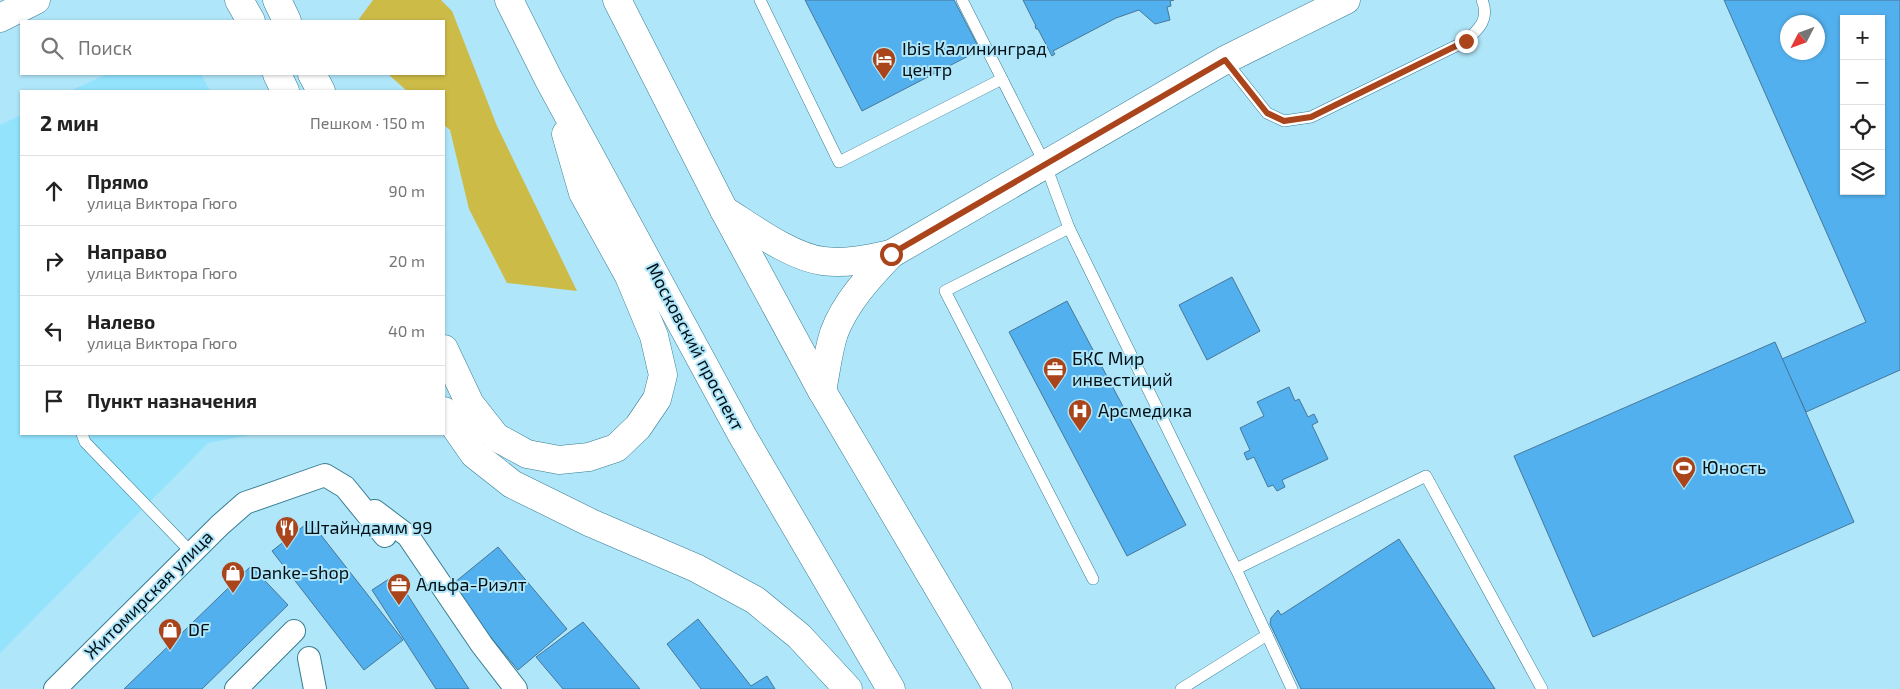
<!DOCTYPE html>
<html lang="ru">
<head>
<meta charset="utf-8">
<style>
  body { margin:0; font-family:"Exo 2",sans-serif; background:#f6f6f6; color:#222 }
  .controls { position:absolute; right:15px; top:15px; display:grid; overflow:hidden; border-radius:0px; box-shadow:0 1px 4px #0004 }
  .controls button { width:45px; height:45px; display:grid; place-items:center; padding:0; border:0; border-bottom:1px solid #e0e0e0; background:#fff; color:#222; font:25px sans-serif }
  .compass { position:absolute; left:1780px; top:15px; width:45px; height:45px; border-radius:50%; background:#fff; box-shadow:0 1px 4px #0004; rotate:228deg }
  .stop { position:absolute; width:15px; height:15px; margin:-11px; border:4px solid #aa441a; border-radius:50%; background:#fff }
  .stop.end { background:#aa441a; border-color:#fff; box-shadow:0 1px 5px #0008 }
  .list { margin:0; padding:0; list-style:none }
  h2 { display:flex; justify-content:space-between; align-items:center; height:65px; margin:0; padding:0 20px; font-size:21px }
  h2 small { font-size:16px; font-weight:400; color:#767676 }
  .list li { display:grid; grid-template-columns:32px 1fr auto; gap:15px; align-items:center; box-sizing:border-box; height:70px; padding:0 20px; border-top:1px solid #e0e0e0 }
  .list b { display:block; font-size:19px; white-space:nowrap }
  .list p { margin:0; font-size:16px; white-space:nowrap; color:#767676 }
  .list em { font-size:16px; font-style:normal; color:#767676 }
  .icon { flex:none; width:28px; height:28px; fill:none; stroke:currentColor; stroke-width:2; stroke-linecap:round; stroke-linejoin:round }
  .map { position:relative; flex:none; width:1900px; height:689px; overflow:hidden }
  .search { position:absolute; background:#fff; box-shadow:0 1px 4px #0004; left:20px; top:20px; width:425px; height:55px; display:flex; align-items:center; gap:12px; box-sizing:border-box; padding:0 18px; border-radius:0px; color:#767676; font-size:19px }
  .panel { position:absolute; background:#fff; box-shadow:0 1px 4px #0004; left:20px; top:90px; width:425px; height:345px; border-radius:0px }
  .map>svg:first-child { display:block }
  .built { fill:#93e3fd }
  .green { fill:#cdbb47 }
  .building { fill:#52b0ee; stroke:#46779a; fill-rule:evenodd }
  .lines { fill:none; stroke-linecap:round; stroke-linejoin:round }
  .lane-casing { stroke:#377c91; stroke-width:12 }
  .street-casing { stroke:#377c91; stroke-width:24 }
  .secondary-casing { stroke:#377c91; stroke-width:29 }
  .primary-casing { stroke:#377c91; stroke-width:29 }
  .lane { stroke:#fff; stroke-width:11 }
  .street { stroke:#fff; stroke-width:22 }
  .secondary { stroke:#fff; stroke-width:28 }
  .primary { stroke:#fff; stroke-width:28 }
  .route { stroke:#aa441a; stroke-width:6 }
  .labels { text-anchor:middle; stroke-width:4; stroke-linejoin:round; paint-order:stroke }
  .poi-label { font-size:18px; fill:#000f15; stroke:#b0e6f9; text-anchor:start }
  .street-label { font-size:18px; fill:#000f15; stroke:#b0e6f9 }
</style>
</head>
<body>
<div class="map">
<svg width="1900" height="689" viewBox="0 0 1900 689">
  <rect width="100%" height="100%" fill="#b0e6f9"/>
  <!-- built -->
  <g class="built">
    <polygon points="107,74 201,74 210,91 70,91"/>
    <polygon points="21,115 21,434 256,434 208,443 0,653 0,125"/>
  </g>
  <!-- green -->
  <polygon class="green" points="373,0 441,0 452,11 497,126 577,291 507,283 469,209 450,130 444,125 444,91 407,91 388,74 444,74 444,21 360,21 359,19"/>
  <!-- building -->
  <g class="building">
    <polygon points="805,0 954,0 980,50 862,111"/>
    <polygon points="1023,0 1174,0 1170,1 1171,6 1167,7 1170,20 1155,24 1139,10 1116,18 1053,51 1055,54 1052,56 1038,29 1036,29 1035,26 1036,26"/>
    <path d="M1724 0H1900V370L1806 412 1782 359 1866 322ZM1844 19H1881V191H1844ZM1788 22H1818V52H1788Z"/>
    <polygon points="1232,277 1260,331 1207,360 1179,305"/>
    <polygon points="1067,301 1186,525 1127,556 1009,332"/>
    <polygon points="1775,342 1854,522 1593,637 1514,456"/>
    <polygon points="1289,387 1295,401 1299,399 1308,417 1314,414 1318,422 1312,425 1328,459 1282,480 1285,487 1277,491 1273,485 1268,487 1254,457 1247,460 1244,453 1250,450 1240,428 1264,416 1257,402"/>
    <polygon points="310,521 403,640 364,670 272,551"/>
    <polygon points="1399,539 1495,689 1301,689 1270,624 1271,618 1278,610 1281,615"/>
    <polygon points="498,547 567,629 518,670 449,587"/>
    <polygon points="251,566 288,605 202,689 124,689"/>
    <polygon points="395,575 418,611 469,689 436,689 372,590"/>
    <polygon points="698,619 751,686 767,676 775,689 701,689 667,644"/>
    <polygon points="583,622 640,689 563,689 536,657"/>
  </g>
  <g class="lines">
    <!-- lane casing -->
    <g class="lane-casing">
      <g id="lane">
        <polyline points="760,0 839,162 1002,79 1046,166 1069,228 1236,569 1426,476 1542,689"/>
        <polyline points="962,0 1002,79"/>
        <path d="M1225 60 1267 113 1284 121 1311 117 1466 41C1479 29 1490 19 1482 0"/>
        <polyline points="1069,228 945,291 1093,579"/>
        <polyline points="82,434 85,442 192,553"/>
        <polyline points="1267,635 1292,689"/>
        <polyline points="1181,689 1267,635 1236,569"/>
      </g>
    </g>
    <!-- street casing -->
    <g class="street-casing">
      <g id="street">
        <polyline points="375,511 408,536 482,645 516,689"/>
        <polyline points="309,658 315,689"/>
        <polyline points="55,689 220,525 245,503 325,475 345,487 385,536"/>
        <polyline points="236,689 294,631"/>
      </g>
    </g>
    <!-- secondary casing -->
    <g class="secondary-casing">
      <g id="secondary">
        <path d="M724 210C751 227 791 257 823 261 846 264 869 259 891 254"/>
        <path d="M822 391C826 372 828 351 834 333 845 303 869 277 891 254L1225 60 1346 0"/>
      </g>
    </g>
    <!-- primary casing -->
    <g class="primary-casing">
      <g id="primary">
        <polyline points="239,0 251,21"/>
        <polyline points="277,0 287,21"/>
        <polyline points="509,0 549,80 742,435 891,689"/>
        <polyline points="617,0 724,210 822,391 998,689"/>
        <polyline points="0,18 36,0"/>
        <polyline points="277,74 285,91"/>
        <polyline points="312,74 321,91"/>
        <polyline points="444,349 470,404 496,437 527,454 559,460 589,457 616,448 638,427 657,399 663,375 654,336 629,276 583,193 566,134"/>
        <polyline points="444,411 474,454 512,484 591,523 696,568 755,600 799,636 848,689"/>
      </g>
    </g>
    <!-- lane -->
    <use href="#lane" class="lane"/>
    <!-- street -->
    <use href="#street" class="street"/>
    <!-- secondary -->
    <use href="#secondary" class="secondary"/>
    <!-- primary -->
    <use href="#primary" class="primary"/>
  </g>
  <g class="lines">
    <!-- route -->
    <polyline class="route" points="891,254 1225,60 1267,113 1284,121 1311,117 1466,41"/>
  </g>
  <!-- icons -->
  <defs>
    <g id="hotel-pin" transform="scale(1.25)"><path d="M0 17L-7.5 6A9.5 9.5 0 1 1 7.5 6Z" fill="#aa441a" stroke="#b0e6f9"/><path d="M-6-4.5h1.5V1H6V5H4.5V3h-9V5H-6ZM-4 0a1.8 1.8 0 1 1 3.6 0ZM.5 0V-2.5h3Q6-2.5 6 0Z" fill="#fff"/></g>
    <g id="office-pin" transform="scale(1.25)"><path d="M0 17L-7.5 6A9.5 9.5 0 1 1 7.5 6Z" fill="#aa441a" stroke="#b0e6f9"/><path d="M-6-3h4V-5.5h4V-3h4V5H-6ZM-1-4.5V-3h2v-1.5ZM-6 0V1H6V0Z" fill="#fff"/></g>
    <g id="hospital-pin" transform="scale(1.25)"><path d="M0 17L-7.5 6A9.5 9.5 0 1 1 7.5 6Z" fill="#aa441a" stroke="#b0e6f9"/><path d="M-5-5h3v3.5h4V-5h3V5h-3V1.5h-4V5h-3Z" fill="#fff"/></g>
    <g id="stadium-pin" transform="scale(1.25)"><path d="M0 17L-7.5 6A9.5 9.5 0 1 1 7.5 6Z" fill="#aa441a" stroke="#b0e6f9"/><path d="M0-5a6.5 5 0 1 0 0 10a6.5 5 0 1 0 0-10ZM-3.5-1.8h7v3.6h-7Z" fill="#fff"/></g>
    <g id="restaurant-pin" transform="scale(1.25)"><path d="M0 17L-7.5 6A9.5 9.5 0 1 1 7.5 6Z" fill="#aa441a" stroke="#b0e6f9"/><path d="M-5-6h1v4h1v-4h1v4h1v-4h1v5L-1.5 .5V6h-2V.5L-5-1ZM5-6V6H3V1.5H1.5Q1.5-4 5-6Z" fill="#fff"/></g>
    <g id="shop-pin" transform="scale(1.25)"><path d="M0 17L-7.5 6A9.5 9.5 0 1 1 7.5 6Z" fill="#aa441a" stroke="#b0e6f9"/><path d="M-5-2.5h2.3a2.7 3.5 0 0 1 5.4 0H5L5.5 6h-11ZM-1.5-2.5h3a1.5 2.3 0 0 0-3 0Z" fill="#fff"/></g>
  </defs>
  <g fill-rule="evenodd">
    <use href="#hotel-pin" x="884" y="59"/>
    <use href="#office-pin" x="1055" y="369"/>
    <use href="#hospital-pin" x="1080" y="411"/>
    <use href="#stadium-pin" x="1684" y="468"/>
    <use href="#restaurant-pin" x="287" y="528"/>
    <use href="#shop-pin" x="233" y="573"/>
    <use href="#office-pin" x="399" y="585"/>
    <use href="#shop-pin" x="170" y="630"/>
  </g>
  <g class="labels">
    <!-- poi labels -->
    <g class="poi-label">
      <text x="902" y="55">Ibis Калининград<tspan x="902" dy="21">центр</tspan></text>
      <text x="1072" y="365">БКС Мир<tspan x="1072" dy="21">инвестиций</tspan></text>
      <text x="1098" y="417">Арсмедика</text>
      <text x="1702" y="474">Юность</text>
      <text x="304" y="534">Штайндамм 99</text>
      <text x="250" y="579">Danke-shop</text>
      <text x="416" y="591">Альфа-Риэлт</text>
      <text x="188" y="636">DF</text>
    </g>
    <!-- street labels -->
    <g class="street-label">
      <text transform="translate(695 347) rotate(62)" y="6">Московский проспект</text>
      <text transform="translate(149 595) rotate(-45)" y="6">Житомирская улица</text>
    </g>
  </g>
</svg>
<div class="controls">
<button>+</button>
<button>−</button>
<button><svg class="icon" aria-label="locate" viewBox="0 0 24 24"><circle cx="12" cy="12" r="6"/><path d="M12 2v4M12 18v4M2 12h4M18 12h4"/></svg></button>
<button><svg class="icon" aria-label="layers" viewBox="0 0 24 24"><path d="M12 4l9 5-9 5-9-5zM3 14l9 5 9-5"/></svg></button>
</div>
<svg class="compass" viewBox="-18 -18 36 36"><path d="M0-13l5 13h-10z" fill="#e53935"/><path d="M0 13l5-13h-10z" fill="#767676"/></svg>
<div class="stop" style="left:891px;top:254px"></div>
<div class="stop end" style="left:1466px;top:41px"></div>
<div class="search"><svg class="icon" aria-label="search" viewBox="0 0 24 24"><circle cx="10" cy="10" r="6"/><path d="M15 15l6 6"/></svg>Поиск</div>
<section class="panel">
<h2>2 мин<small>Пешком · 150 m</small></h2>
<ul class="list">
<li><svg class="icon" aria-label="ahead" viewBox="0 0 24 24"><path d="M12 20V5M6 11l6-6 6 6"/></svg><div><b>Прямо</b><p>улица Виктора Гюго</p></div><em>90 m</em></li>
<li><svg class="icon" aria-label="right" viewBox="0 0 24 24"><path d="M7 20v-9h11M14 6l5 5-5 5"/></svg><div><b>Направо</b><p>улица Виктора Гюго</p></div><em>20 m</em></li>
<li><svg class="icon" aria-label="left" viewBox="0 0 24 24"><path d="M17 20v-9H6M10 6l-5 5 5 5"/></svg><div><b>Налево</b><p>улица Виктора Гюго</p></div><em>40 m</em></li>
<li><svg class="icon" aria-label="arrive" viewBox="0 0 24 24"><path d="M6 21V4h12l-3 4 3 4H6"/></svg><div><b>Пункт назначения</b></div></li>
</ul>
</section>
</div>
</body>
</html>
